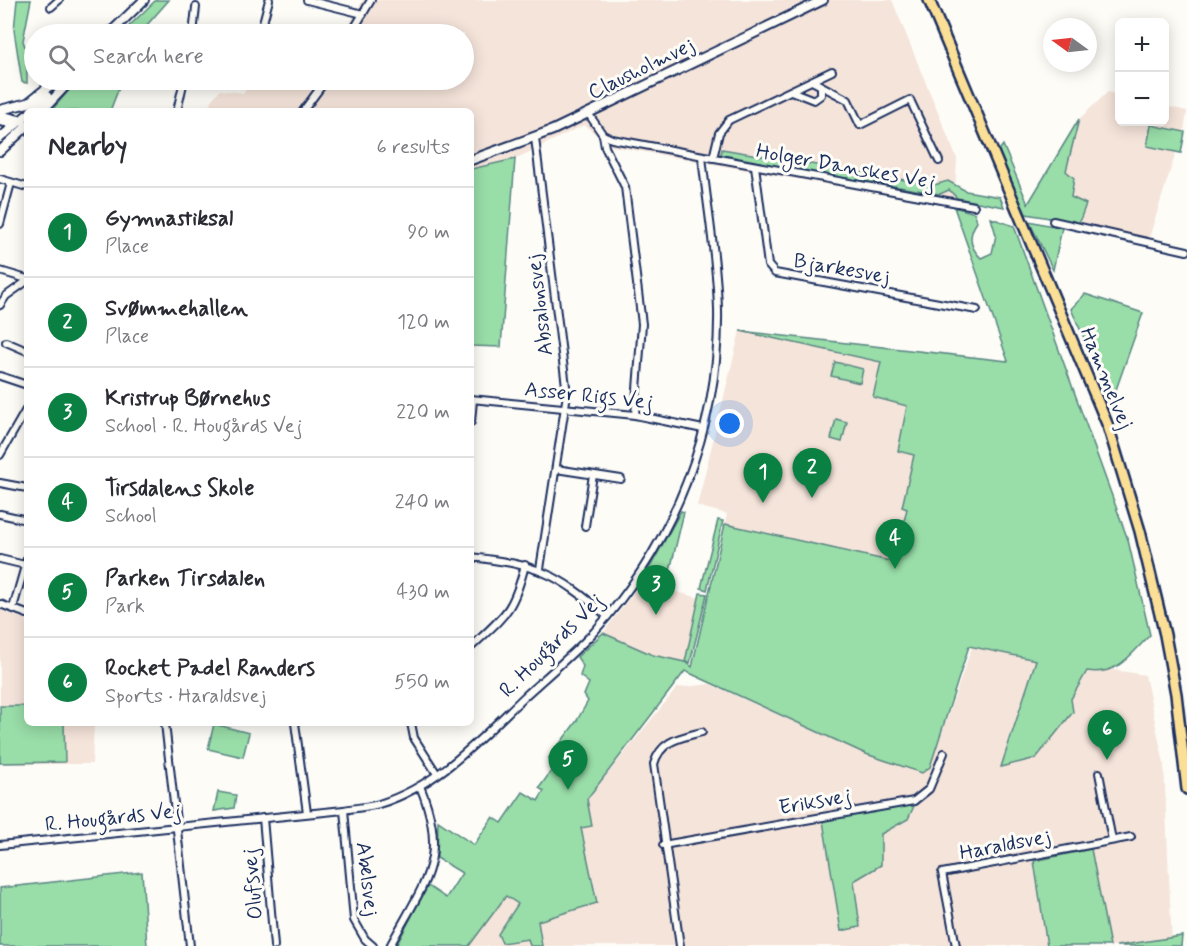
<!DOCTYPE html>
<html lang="en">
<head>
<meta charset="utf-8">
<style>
  body { margin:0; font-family:Mynerve,sans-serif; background:#f2f2f3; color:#2b2b33 }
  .controls { position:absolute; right:18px; top:18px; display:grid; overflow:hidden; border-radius:9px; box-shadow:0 3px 15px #0003 }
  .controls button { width:54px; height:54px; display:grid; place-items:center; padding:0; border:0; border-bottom:2px solid #e1e1e2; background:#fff; color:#2b2b33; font:30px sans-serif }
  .compass { position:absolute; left:1043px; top:18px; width:54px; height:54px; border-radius:50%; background:#fff; box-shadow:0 3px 15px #0003; rotate:285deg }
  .you { position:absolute; left:730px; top:424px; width:21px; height:21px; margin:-15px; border:4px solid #fff; border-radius:50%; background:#1a73e8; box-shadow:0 0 0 9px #1a73e833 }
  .badge { display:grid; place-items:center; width:39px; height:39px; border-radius:50%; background:#0b8043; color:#fff; font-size:20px; font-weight:700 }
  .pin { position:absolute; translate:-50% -50px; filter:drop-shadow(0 2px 3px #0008) }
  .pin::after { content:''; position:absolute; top:32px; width:21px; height:18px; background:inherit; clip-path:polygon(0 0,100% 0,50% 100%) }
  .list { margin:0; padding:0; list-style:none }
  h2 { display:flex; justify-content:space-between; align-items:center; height:78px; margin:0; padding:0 24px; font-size:26px }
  h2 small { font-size:20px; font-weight:400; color:#7c7c81 }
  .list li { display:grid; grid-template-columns:39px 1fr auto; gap:18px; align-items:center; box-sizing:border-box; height:90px; padding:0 24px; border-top:2px solid #e1e1e2 }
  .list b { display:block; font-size:22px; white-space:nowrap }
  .list p { margin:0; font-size:20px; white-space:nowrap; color:#7c7c81 }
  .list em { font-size:20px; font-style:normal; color:#7c7c81 }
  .icon { flex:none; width:33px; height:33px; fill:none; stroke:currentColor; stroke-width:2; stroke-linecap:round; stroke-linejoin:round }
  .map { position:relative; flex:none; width:1187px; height:946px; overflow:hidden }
  .search { position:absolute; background:#fff; box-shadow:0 3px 15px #0003; left:24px; top:24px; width:450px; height:66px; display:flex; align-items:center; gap:15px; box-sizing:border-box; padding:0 21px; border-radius:33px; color:#7c7c81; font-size:22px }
  .panel { position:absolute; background:#fff; box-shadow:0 3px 15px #0003; left:24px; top:108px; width:450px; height:618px; border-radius:9px }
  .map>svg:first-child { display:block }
  .built { fill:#f5e4da }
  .green { fill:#99dda8; stroke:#5a8683; stroke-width:1.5 }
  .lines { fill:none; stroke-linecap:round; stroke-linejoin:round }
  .minor-casing { stroke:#1b2f5e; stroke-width:10 }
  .tertiary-casing { stroke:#1b2f5e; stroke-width:12 }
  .trunk-casing { stroke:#1b2f5e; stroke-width:14 }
  .minor { stroke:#fdfcf7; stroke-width:6 }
  .tertiary { stroke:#fdfcf7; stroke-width:8 }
  .trunk { stroke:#fbdf96; stroke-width:9 }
  .labels { text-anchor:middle; stroke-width:6; stroke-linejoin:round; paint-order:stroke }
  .street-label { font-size:21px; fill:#1b2f5e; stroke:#fdfcf7 }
</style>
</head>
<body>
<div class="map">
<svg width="1187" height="946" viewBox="0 0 1187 946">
  <rect width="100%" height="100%" fill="#fdfcf7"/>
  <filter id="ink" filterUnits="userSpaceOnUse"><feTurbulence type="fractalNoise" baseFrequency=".0167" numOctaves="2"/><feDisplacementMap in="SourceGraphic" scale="12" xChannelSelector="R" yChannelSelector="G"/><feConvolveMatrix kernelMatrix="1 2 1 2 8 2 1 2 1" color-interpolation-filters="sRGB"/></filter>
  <g filter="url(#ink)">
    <!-- built -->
    <g class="built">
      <polygon points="363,0 892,0 957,159 954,207 611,146 584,125 515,159 471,169 471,111 209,111 212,99 220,90 244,93 250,80 464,80 464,34 344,34"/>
      <polygon points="1108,92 1119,95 1120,122 1164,122 1165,106 1187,111 1184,132 1151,126 1147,146 1176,152 1149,238 1063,220 1061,172 1079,119"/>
      <polygon points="740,331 881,362 908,406 898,451 914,455 902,506 907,508 966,630 691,668 727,514 697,506"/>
      <polygon points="641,583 700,598 685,662 653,655 603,633"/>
      <polygon points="0,610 27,620 27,723 94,723 92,764 0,764"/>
      <polygon points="972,647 1145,675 1164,764 1172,946 469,946 518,879 527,925 597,903 581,827 591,825 587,799 677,688 710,684 866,754 922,773 930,767"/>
    </g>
    <!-- green -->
    <g class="green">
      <polygon points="17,0 31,0 23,41 27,52 27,83 22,82 14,30"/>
      <polygon points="156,0 169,0 139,34 121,34"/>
      <polygon points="78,80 122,80 110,111 51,111"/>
      <polygon points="1079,119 1066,171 1074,178 1071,197 1086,204 1079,223 1026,214 997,153 1003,145 1028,204"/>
      <polygon points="1151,125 1185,132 1181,153 1147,146"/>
      <polygon points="722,149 934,185 948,181 966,191 1000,197 1004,207 957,198 949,190 940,194 728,158 721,154"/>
      <polygon points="515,159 501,347 471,346 471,169"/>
      <path d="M954 207 975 213 977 222C968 235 969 247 981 258L992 253 996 235 991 218 1014 226 1128 540 1150 635C1130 655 1118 676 1087 671L1071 699 1073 712 1036 758 1001 767 1036 660 969 646 930 767 922 773 866 754 685 671 587 799 592 826 581 828 597 903 538 921 542 946H530L528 939 502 943 498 934 518 904 506 896 469 946H396L428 886 446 898 462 873 437 858 438 821 474 845 493 817 502 823 523 792 538 801 544 791 539 788 557 763 549 758 576 722 588 701 584 695 589 683 580 676 583 666 577 657 603 633 653 655 685 662 700 593 707 594 690 663 686 662 692 667 725 524 894 562 907 509 902 507 914 455 898 451 907 406 873 397 881 362 740 331 1008 361Z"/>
      <polygon points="1029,221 1062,228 1053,270"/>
      <polygon points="1085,294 1143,313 1112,401 1071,309"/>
      <polygon points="835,362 863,369 860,383 831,376"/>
      <polygon points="836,419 847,422 842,442 831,439"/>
      <polygon points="681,511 684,512 668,579 647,573"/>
      <polygon points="718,520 723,521 707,590 701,588"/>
      <polygon points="0,706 27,706 27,723 64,723 65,762 0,763"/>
      <polygon points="214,724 249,733 243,757 208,749"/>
      <polygon points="218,792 236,795 234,808 214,811"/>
      <polygon points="915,804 908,819 881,834 881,865 854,881 860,927 841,931 823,821"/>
      <polygon points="1091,849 1110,946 1047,946 1034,861"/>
      <polygon points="142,872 147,946 0,946 0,888"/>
      <polygon points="1182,936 1181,946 1116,946"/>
    </g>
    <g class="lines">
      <!-- minor casing -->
      <g class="minor-casing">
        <g id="minor">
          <polyline points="307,0 363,14"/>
          <polyline points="51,7 59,0"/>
          <polyline points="193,34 196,7"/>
          <polyline points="260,34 269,0"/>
          <polyline points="351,34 371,0"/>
          <polyline points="812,81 848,100 860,125 910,100 939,161"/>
          <polyline points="791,91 814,100 821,95 821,87"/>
          <polyline points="177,111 184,80"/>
          <polyline points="303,111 326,80"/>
          <polyline points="588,113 603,135 612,139 974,206"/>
          <polyline points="603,135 605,147 625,187 642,324 635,415"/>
          <polyline points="535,138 567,394 540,569"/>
          <polyline points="713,158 719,133 729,120 832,71"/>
          <polyline points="755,166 768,265 775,273 977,310"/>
          <polyline points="0,179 27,187"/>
          <polyline points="1053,221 1187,251"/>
          <polyline points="0,224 11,183"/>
          <polyline points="0,271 27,279"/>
          <polyline points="0,305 6,296 27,281"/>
          <polyline points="6,342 27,351"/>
          <polyline points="0,376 27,385"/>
          <polyline points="471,399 635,415 703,429"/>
          <polyline points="471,422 473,400"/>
          <polyline points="0,455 27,408"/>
          <polyline points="556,469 621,479"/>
          <polyline points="0,483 27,488"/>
          <polyline points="0,514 27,520"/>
          <polyline points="585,526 593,475"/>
          <path d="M471 557C537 565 556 572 607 616"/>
          <polyline points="0,559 25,565"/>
          <polyline points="0,604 27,614"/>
          <polyline points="13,608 27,559"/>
          <path d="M471 647C505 615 513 612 525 565"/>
          <polyline points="165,723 190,946"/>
          <polyline points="295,723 307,813"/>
          <polyline points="411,723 414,738 437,774"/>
          <polyline points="1099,773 1112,840"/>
          <polyline points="344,810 354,920 365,939 373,946"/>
          <polyline points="263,818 274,946"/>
          <path d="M0 845 344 810C355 808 368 807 379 804 438 786 481 738 524 697 547 676 572 655 594 632 673 545 720 428 718 310 717 259 707 207 702 156"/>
          <polyline points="663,845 914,801 929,789 944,753"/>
          <path d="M390 946C424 882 450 859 420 786"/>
          <path d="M680 946 654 764C661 740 680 738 702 732"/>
          <polyline points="956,946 942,873 1131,837"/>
        </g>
      </g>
      <!-- tertiary casing -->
      <g class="tertiary-casing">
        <g id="tertiary">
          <polyline points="109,34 144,0"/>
          <polyline points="0,110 28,103 57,80"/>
          <polyline points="31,111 47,96"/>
          <polyline points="42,111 71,80"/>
          <polyline points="0,115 23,121"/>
          <polyline points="0,121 16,124"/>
          <polyline points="0,138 27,115"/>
          <polyline points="0,151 27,126"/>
          <polyline points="471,160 553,130 823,0"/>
        </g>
      </g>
      <!-- trunk casing -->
      <g class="trunk-casing">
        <polyline id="trunk" points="929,0 1108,426 1140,531 1165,635 1176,694 1187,789"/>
      </g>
      <!-- minor -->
      <use href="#minor" class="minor"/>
      <!-- tertiary -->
      <use href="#tertiary" class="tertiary"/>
      <!-- trunk -->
      <use href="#trunk" class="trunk"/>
    </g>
  </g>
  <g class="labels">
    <!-- street labels -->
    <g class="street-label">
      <text transform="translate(641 68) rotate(-26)" y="7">Clausholmvej</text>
      <text transform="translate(846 166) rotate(10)" y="7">Holger Danskes Vej</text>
      <text transform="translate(842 268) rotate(10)" y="7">Bjarkesvej</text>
      <text transform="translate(539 305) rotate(-97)" y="7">Absalonsvej</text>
      <text transform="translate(1107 378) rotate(68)" y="7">Hammelvej</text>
      <text transform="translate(589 395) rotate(6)" y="7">Asser Rigs Vej</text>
      <text transform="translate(551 645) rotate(-45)" y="7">R. Hougårds Vej</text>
      <text transform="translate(815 801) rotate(-10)" y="7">Eriksvej</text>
      <text transform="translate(113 817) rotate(-6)" y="7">R. Hougårds Vej</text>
      <text transform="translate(1005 844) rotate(-11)" y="7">Haraldsvej</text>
      <text transform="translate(368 879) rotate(83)" y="7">Abelsvej</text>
      <text transform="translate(252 884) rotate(-95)" y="7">Olufsvej</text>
    </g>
  </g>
</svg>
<div class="controls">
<button>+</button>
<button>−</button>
</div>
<svg class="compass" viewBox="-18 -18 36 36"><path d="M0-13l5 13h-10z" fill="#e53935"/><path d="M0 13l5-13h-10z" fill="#7c7c81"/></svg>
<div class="you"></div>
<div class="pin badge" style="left:763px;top:503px">1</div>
<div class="pin badge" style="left:812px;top:498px">2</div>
<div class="pin badge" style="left:656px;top:615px">3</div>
<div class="pin badge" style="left:895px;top:569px">4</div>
<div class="pin badge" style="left:568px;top:790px">5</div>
<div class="pin badge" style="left:1107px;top:760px">6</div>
<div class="search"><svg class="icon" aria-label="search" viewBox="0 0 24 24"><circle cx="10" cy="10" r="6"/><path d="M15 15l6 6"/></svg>Search here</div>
<section class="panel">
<h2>Nearby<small>6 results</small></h2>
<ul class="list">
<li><span class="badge">1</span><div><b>Gymnastiksal</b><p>Place</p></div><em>90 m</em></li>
<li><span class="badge">2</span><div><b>Svømmehallen</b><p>Place</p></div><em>120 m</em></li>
<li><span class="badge">3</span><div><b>Kristrup Børnehus</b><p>School · R. Hougårds Vej</p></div><em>220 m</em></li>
<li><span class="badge">4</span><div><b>Tirsdalens Skole</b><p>School</p></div><em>240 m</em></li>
<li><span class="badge">5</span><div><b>Parken Tirsdalen</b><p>Park</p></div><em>430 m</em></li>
<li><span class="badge">6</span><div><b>Rocket Padel Randers</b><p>Sports · Haraldsvej</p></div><em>550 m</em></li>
</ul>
</section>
</div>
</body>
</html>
